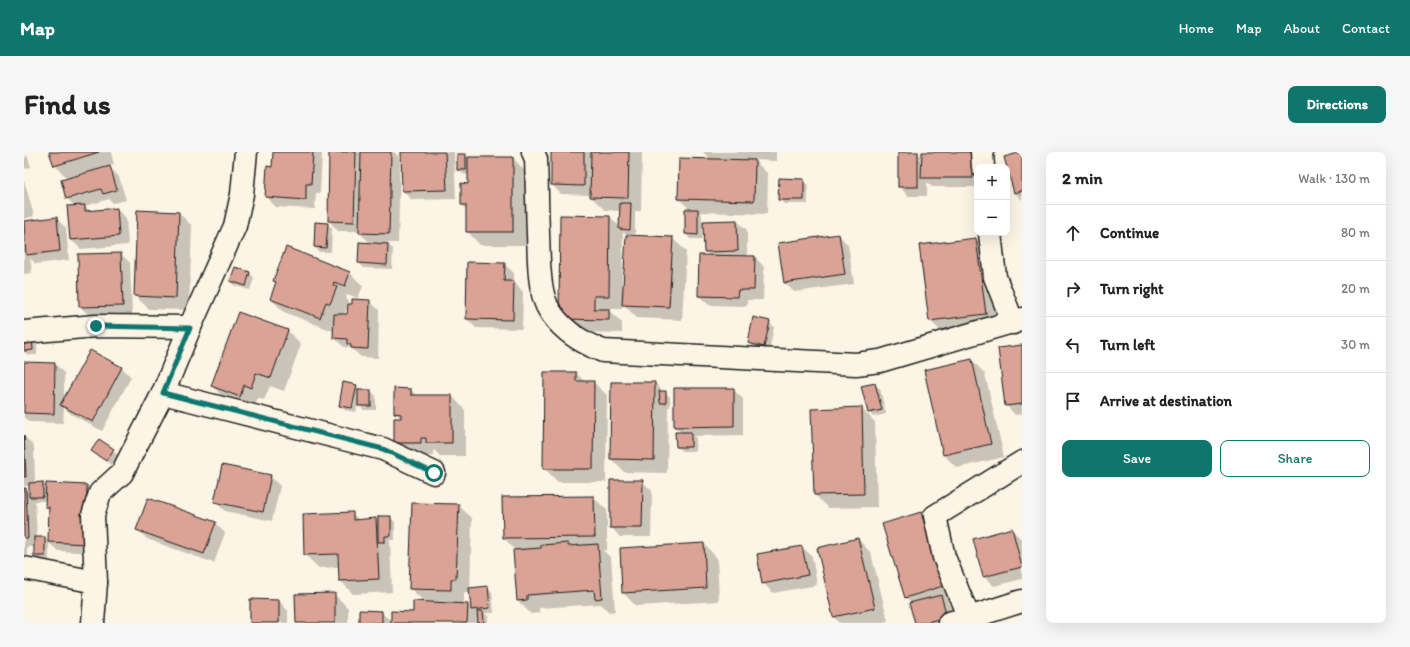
<!DOCTYPE html>
<html lang="en">
<head>
<meta charset="utf-8">
<style>
  body { margin:0; font-family:Itim,sans-serif; background:#f6f6f6; color:#222 }
  .controls { position:absolute; right:12px; top:12px; display:grid; overflow:hidden; border-radius:8px; box-shadow:0 4px 16px #0002 }
  .controls button { width:36px; height:36px; display:grid; place-items:center; padding:0; border:0; border-bottom:1px solid #e0e0e0; background:#fff; color:#222; font:20px sans-serif }
  .stop { position:absolute; width:12px; height:12px; margin:-9px; border:3px solid #0f766e; border-radius:50%; background:#fff }
  .stop.end { background:#0f766e; border-color:#fff; box-shadow:0 1px 4px #0008 }
  .list { margin:0; padding:0; list-style:none }
  h2 { display:flex; justify-content:space-between; align-items:center; height:52px; margin:0; padding:0 16px; font-size:17px }
  h2 small { font-size:13px; font-weight:400; color:#767676 }
  .list li { display:grid; grid-template-columns:26px 1fr auto; gap:12px; align-items:center; box-sizing:border-box; height:56px; padding:0 16px; border-top:1px solid #e0e0e0 }
  .list b { display:block; font-size:15px; white-space:nowrap }
  .list em { font-size:13px; font-style:normal; color:#767676 }
  .actions { display:flex; gap:8px; padding:12px 16px }
  .actions a { flex:1; padding:9px 0; border:1px solid #0f766e; border-radius:8px; text-align:center; font-size:14px; color:#0f766e }
  .actions .main { background:#0f766e; color:#fff }
  .icon { flex:none; width:22px; height:22px; fill:none; stroke:currentColor; stroke-width:2; stroke-linecap:round; stroke-linejoin:round }
  .map { position:relative; flex:none; width:998px; height:471px; overflow:hidden; border-radius:8px }
  header { display:flex; align-items:center; gap:24px; box-sizing:border-box; height:56px; padding:0 20px; background:#0f766e; color:#fff }
  header strong { font-size:19px }
  nav { display:flex; gap:22px; margin-inline-start:auto; font-size:14px }
  .intro { display:flex; align-items:center; justify-content:space-between; box-sizing:border-box; height:96px; padding:0 24px }
  h1 { margin:0; font-size:28px }
  .button { padding:10px 18px; border-radius:8px; background:#0f766e; color:#fff; font-size:14px; font-weight:700 }
  main { display:flex; gap:24px; padding:0 24px }
  aside { flex:1; background:#fff; border-radius:8px; box-shadow:0 4px 16px #0002 }
  .map>svg:first-child { display:block }
  .shadow { fill:#0003; fill-rule:evenodd }
  .building { fill:#dba395; stroke:#1c1c1c }
  .lines { fill:none; stroke-linecap:round; stroke-linejoin:round }
  .minor-casing { stroke:#1c1c1c; stroke-width:25 }
  .minor { stroke:#fcf5e5; stroke-width:22 }
  .route { stroke:#0f766e; stroke-width:5 }
</style>
</head>
<body>
<header>
<strong>Map</strong>
<nav><a>Home</a><a>Map</a><a>About</a><a>Contact</a></nav>
</header>
<div class="intro"><h1>Find us</h1><a class="button">Directions</a></div>
<main>
<div class="map">
<svg width="998" height="471" viewBox="0 0 998 471">
  <rect width="100%" height="100%" fill="#fcf5e5"/>
  <filter id="ink" filterUnits="userSpaceOnUse"><feTurbulence type="fractalNoise" baseFrequency=".025" numOctaves="2"/><feDisplacementMap in="SourceGraphic" scale="8" xChannelSelector="R" yChannelSelector="G"/><feConvolveMatrix kernelMatrix="1 2 1 2 8 2 1 2 1" color-interpolation-filters="sRGB"/></filter>
  <g filter="url(#ink)">
    <!-- shadow -->
    <g class="shadow">
      <polygon points="0,0 2,0 7,15 0,17"/>
      <polygon points="26,0 87,0 90,13 85,14 95,25 102,48 89,51 85,47 61,54 67,60 93,57 102,66 104,93 57,97 47,88 51,55 43,46 44,27 31,13"/>
      <polygon points="250,0 297,0 298,1 296,41 292,41 291,57 252,55 242,45 244,15 249,16"/>
      <polygon points="306,0 370,0 376,6 374,91 362,91 369,97 368,117 340,116 335,111 347,92 336,81 336,79 314,79 305,69"/>
      <polygon points="378,0 430,0 432,47 388,48 379,39"/>
      <polygon points="528,0 618,0 617,59 611,59 611,82 601,82 599,80 598,134 600,134 648,86 662,99 658,168 613,166 598,151 598,157 584,157 598,171 598,181 554,180 541,160 536,155 586,65 596,75 597,59 581,58 567,45 567,43 537,42 528,33"/>
      <polygon points="679,0 752,0 752,9 730,8 744,22 743,62 676,60 678,63 678,70 713,69 723,78 723,105 731,105 740,115 739,148 723,148 723,154 685,153 675,144 686,104 681,99 680,75 678,75 678,87 666,87 662,82 667,58 655,47 687,8"/>
      <polygon points="899,0 953,15 953,35 908,35 903,30 903,44 884,44 875,34 894,1 899,6"/>
      <polygon points="998,1 998,48 991,41"/>
      <polygon points="442,3 444,6 489,6 502,20 502,93 456,93 443,79 443,58 438,53 445,33 445,23 439,22 434,18"/>
      <polygon points="0,28 10,64 0,67"/>
      <polygon points="779,28 784,33 784,52 760,52 755,47"/>
      <polygon points="155,61 168,74 165,158 125,157 111,144"/>
      <polygon points="32,66 42,76 45,108 12,112 6,106 8,121 0,122 0,70"/>
      <polygon points="303,72 308,76 307,100 295,100 291,95"/>
      <polygon points="815,83 824,93 830,132 770,140 761,131"/>
      <polygon points="952,87 965,100 975,175 920,182 906,169"/>
      <polygon points="97,102 106,111 108,163 66,164 56,155"/>
      <polygon points="480,112 490,121 490,130 499,140 498,177 452,176 443,167"/>
      <polygon points="211,116 226,121 230,126 226,138 211,134 207,129"/>
      <polygon points="326,121 339,134 334,146 323,142 322,146 325,149 320,163 324,163 345,149 355,158 354,206 337,205 327,196 320,195 310,186 311,175 309,179 260,160 247,147 253,132 250,129"/>
      <polygon points="745,170 750,175 745,199 730,195 725,191"/>
      <polygon points="264,179 277,192 260,239 246,234 240,248 234,246 229,258 202,248 188,234"/>
      <polygon points="8,188 13,193 13,203 4,203 0,199"/>
      <polygon points="998,194 998,262 991,263 982,253"/>
      <polygon points="948,208 961,222 980,305 933,316 920,303"/>
      <polygon points="0,211 31,212 40,221 40,249 97,215 107,225 78,279 47,262 40,255 39,271 5,270 0,265"/>
      <polygon points="552,221 561,230 569,230 583,243 582,330 534,330 520,316"/>
      <polygon points="631,231 639,240 641,240 646,245 646,255 644,255 643,321 600,320 587,307"/>
      <polygon points="851,232 856,237 862,262 849,265 845,260"/>
      <polygon points="332,234 337,239 347,239 352,244 352,258 340,258 334,252 332,260 320,258 316,253"/>
      <polygon points="371,237 387,238 393,244 428,244 441,258 441,304 416,304 410,298 410,304 384,304 371,291 378,267 371,261"/>
      <polygon points="709,237 719,247 719,283 669,284 672,286 672,299 658,299 653,295 658,281 651,274"/>
      <polygon points="837,256 851,270 853,355 804,356 791,343"/>
      <path d="M0 284 10 294 11 331H19L23 335V332L63 334 73 343 71 401 34 399 25 391V409H16L11 404V395H3V410H0V337H2L6 342V334H0ZM11 349H22V355L26 359 25 390 20 386H13Z"/>
      <polygon points="76,289 94,303 87,313 69,299"/>
      <polygon points="246,324 256,334 248,369 201,359 191,349"/>
      <polygon points="618,329 628,339 627,385 596,385 587,375"/>
      <polygon points="569,345 583,358 583,398 579,398 587,406 591,459 585,460 577,452 515,456 515,461 507,462 494,449 492,399 480,386"/>
      <path d="M434 353 448 366 446 437 464 435 468 440 470 461H461L464 464V471H336L357 460 368 470 390 461 401 451 386 436ZM440 440H447L448 457 444 453H440Z"/>
      <polygon points="328,361 335,368 352,367 355,371 366,365 371,370 371,388 366,388 368,440 329,442 316,428 315,415 295,416 281,403"/>
      <polygon points="896,362 910,375 932,447 923,450 926,453 931,471 892,471 886,450 882,445"/>
      <polygon points="191,371 201,381 190,411 123,387 114,378"/>
      <polygon points="988,378 997,387 998,390 998,427 970,434 960,425 950,388"/>
      <polygon points="834,387 847,401 864,469 855,471 816,471 810,465 794,397"/>
      <polygon points="680,392 693,406 695,449 612,454 599,441"/>
      <polygon points="778,395 788,404 793,433 749,441 739,431"/>
      <polygon points="310,442 324,456 324,471 273,471"/>
      <polygon points="255,449 264,459 264,471 227,471"/>
    </g>
    <!-- building -->
    <g class="building">
      <polygon points="25,0 75,0 30,14"/>
      <polygon points="249,0 289,0 287,32 282,32 282,48 241,45 243,14 248,15"/>
      <polygon points="305,0 332,0 330,70 304,69"/>
      <polygon points="337,0 367,0 365,82 335,81"/>
      <polygon points="377,0 421,0 423,38 378,39"/>
      <polygon points="527,0 560,0 560,34 527,33"/>
      <polygon points="567,0 605,0 604,46 566,45"/>
      <rect x="874" y="0" width="20" height="35"/>
      <polygon points="898,0 949,0 949,26 897,26"/>
      <polygon points="998,0 998,39 990,41 980,5"/>
      <rect x="433" y="2" width="9" height="16"/>
      <polygon points="444,5 489,5 489,80 442,80 442,53 437,53 437,31 444,32"/>
      <polygon points="655,6 731,8 730,49 654,47"/>
      <polygon points="86,14 93,38 79,42 77,37 42,47 37,28"/>
      <polygon points="755,26 780,27 780,48 754,48"/>
      <polygon points="596,51 607,51 606,78 595,77"/>
      <polygon points="61,53 61,59 93,56 95,84 46,88 43,54"/>
      <polygon points="661,57 674,57 674,83 661,82"/>
      <polygon points="113,58 155,60 152,146 110,144"/>
      <polygon points="536,63 586,64 585,144 570,144 570,157 585,157 585,168 540,167 540,156 535,156"/>
      <polygon points="33,65 36,99 2,103 0,69"/>
      <polygon points="713,68 714,99 680,100 679,69"/>
      <polygon points="291,70 304,71 302,96 290,95"/>
      <polygon points="815,82 821,122 760,131 754,91"/>
      <polygon points="602,83 649,85 645,155 598,153"/>
      <polygon points="952,86 962,162 905,169 895,93"/>
      <polygon points="335,90 364,92 363,113 334,111"/>
      <polygon points="262,95 326,120 321,134 310,130 309,133 313,135 306,152 302,150 296,166 246,147 252,130 249,129"/>
      <polygon points="97,101 99,154 55,155 54,102"/>
      <polygon points="675,103 731,104 730,138 714,138 713,145 674,144"/>
      <polygon points="443,110 481,111 480,129 490,129 489,168 442,167"/>
      <polygon points="211,115 226,120 222,134 206,129"/>
      <polygon points="328,147 346,148 344,197 327,196 327,193 323,192 323,187 309,186 310,162 323,162 324,152 328,152"/>
      <polygon points="214,160 264,178 247,226 232,221 227,236 220,233 216,245 187,234"/>
      <polygon points="729,165 746,169 740,195 724,191"/>
      <polygon points="0,187 8,187 9,198 0,199"/>
      <polygon points="998,193 998,252 981,254 974,196"/>
      <polygon points="66,198 98,215 69,270 36,253"/>
      <polygon points="948,207 967,292 919,303 900,218"/>
      <polygon points="0,210 31,211 30,262 0,261"/>
      <polygon points="520,220 552,220 552,229 570,229 569,317 519,317"/>
      <polygon points="319,230 333,233 328,256 315,254"/>
      <polygon points="587,230 631,230 630,308 586,307"/>
      <polygon points="851,231 858,258 844,261 837,234"/>
      <polygon points="370,236 387,237 387,243 428,243 428,291 402,291 402,286 397,286 397,291 370,291 370,266 377,266 377,262 370,261"/>
      <polygon points="650,236 710,236 710,274 650,275"/>
      <rect x="334" y="238" width="13" height="16"/>
      <polygon points="635,239 642,239 642,251 636,251"/>
      <polygon points="838,255 840,342 790,343 787,257"/>
      <polygon points="651,280 667,280 667,295 652,295"/>
      <polygon points="0,283 2,325 0,325"/>
      <polygon points="75,287 90,297 82,309 67,299"/>
      <polygon points="198,313 247,323 239,360 190,350"/>
      <polygon points="586,328 619,328 618,376 586,376"/>
      <polygon points="19,330 19,345 5,345 5,331"/>
      <polygon points="22,331 63,333 62,392 24,390 25,355 21,355"/>
      <polygon points="0,336 2,336 4,386 0,386"/>
      <polygon points="570,344 571,385 479,386 478,345"/>
      <polygon points="124,346 192,370 180,402 112,378"/>
      <polygon points="388,351 435,352 432,427 427,427 427,438 385,437"/>
      <polygon points="329,360 329,368 352,366 355,427 315,429 314,402 280,403 279,362"/>
      <polygon points="897,360 919,434 881,446 858,372"/>
      <polygon points="354,364 367,364 367,384 361,384 361,390 354,390"/>
      <polygon points="988,376 998,415 959,425 949,387"/>
      <rect x="10" y="385" width="11" height="19"/>
      <polygon points="834,386 851,456 809,465 793,396"/>
      <polygon points="544,391 544,394 574,392 578,446 571,447 570,438 503,443 503,448 493,449 489,398 517,396 517,393"/>
      <polygon points="680,391 682,436 598,441 596,396"/>
      <polygon points="778,394 784,423 738,432 733,402"/>
      <polygon points="464,434 466,456 447,458 445,436"/>
      <polygon points="311,441 311,471 272,471 271,442"/>
      <polygon points="917,443 923,465 899,471 891,471 885,451"/>
      <polygon points="226,447 255,448 255,471 226,471"/>
      <polygon points="389,449 444,452 443,471 367,471 367,459 389,460"/>
      <polygon points="335,458 358,459 358,471 335,471"/>
      <polygon points="453,459 459,459 460,471 454,471"/>
    </g>
    <g class="lines">
      <!-- minor casing -->
      <g class="minor-casing">
        <g id="minor">
          <path d="M509 0 512 7C513 32 513 56 514 81 515 102 514 135 523 154 535 177 556 190 579 199L832 212 856 209 998 167"/>
          <polyline points="958,0 959,15"/>
          <polyline points="966,81 971,125 989,171"/>
          <polyline points="0,180 72,174 166,175"/>
          <polyline points="139,241 359,297 410,321"/>
          <polyline points="0,416 72,430"/>
          <polyline points="945,466 920,405 911,364 998,310"/>
          <polyline points="69,471 72,430 69,363 76,341 98,321 139,241 166,175 211,74 218,42 222,0"/>
          <polyline points="925,471 945,466 998,449"/>
        </g>
      </g>
      <!-- minor -->
      <use href="#minor" class="minor"/>
    </g>
  </g>
  <g class="lines" filter="url(#ink)">
    <!-- route -->
    <polyline class="route" points="72,174 166,176 139,241 359,297 410,321"/>
  </g>
</svg>
<div class="controls">
<button>+</button>
<button>−</button>
</div>
<div class="stop" style="left:410px;top:321px"></div>
<div class="stop end" style="left:72px;top:174px"></div>
</div>
<aside>
<h2>2 min<small>Walk · 130 m</small></h2>
<ul class="list">
<li><svg class="icon" aria-label="ahead" viewBox="0 0 24 24"><path d="M12 20V5M6 11l6-6 6 6"/></svg><div><b>Continue</b></div><em>80 m</em></li>
<li><svg class="icon" aria-label="right" viewBox="0 0 24 24"><path d="M7 20v-9h11M14 6l5 5-5 5"/></svg><div><b>Turn right</b></div><em>20 m</em></li>
<li><svg class="icon" aria-label="left" viewBox="0 0 24 24"><path d="M17 20v-9H6M10 6l-5 5 5 5"/></svg><div><b>Turn left</b></div><em>30 m</em></li>
<li><svg class="icon" aria-label="arrive" viewBox="0 0 24 24"><path d="M6 21V4h12l-3 4 3 4H6"/></svg><div><b>Arrive at destination</b></div></li>
</ul>
<div class="actions"><a class="main">Save</a><a>Share</a></div>
</aside>
</main>
</body>
</html>
